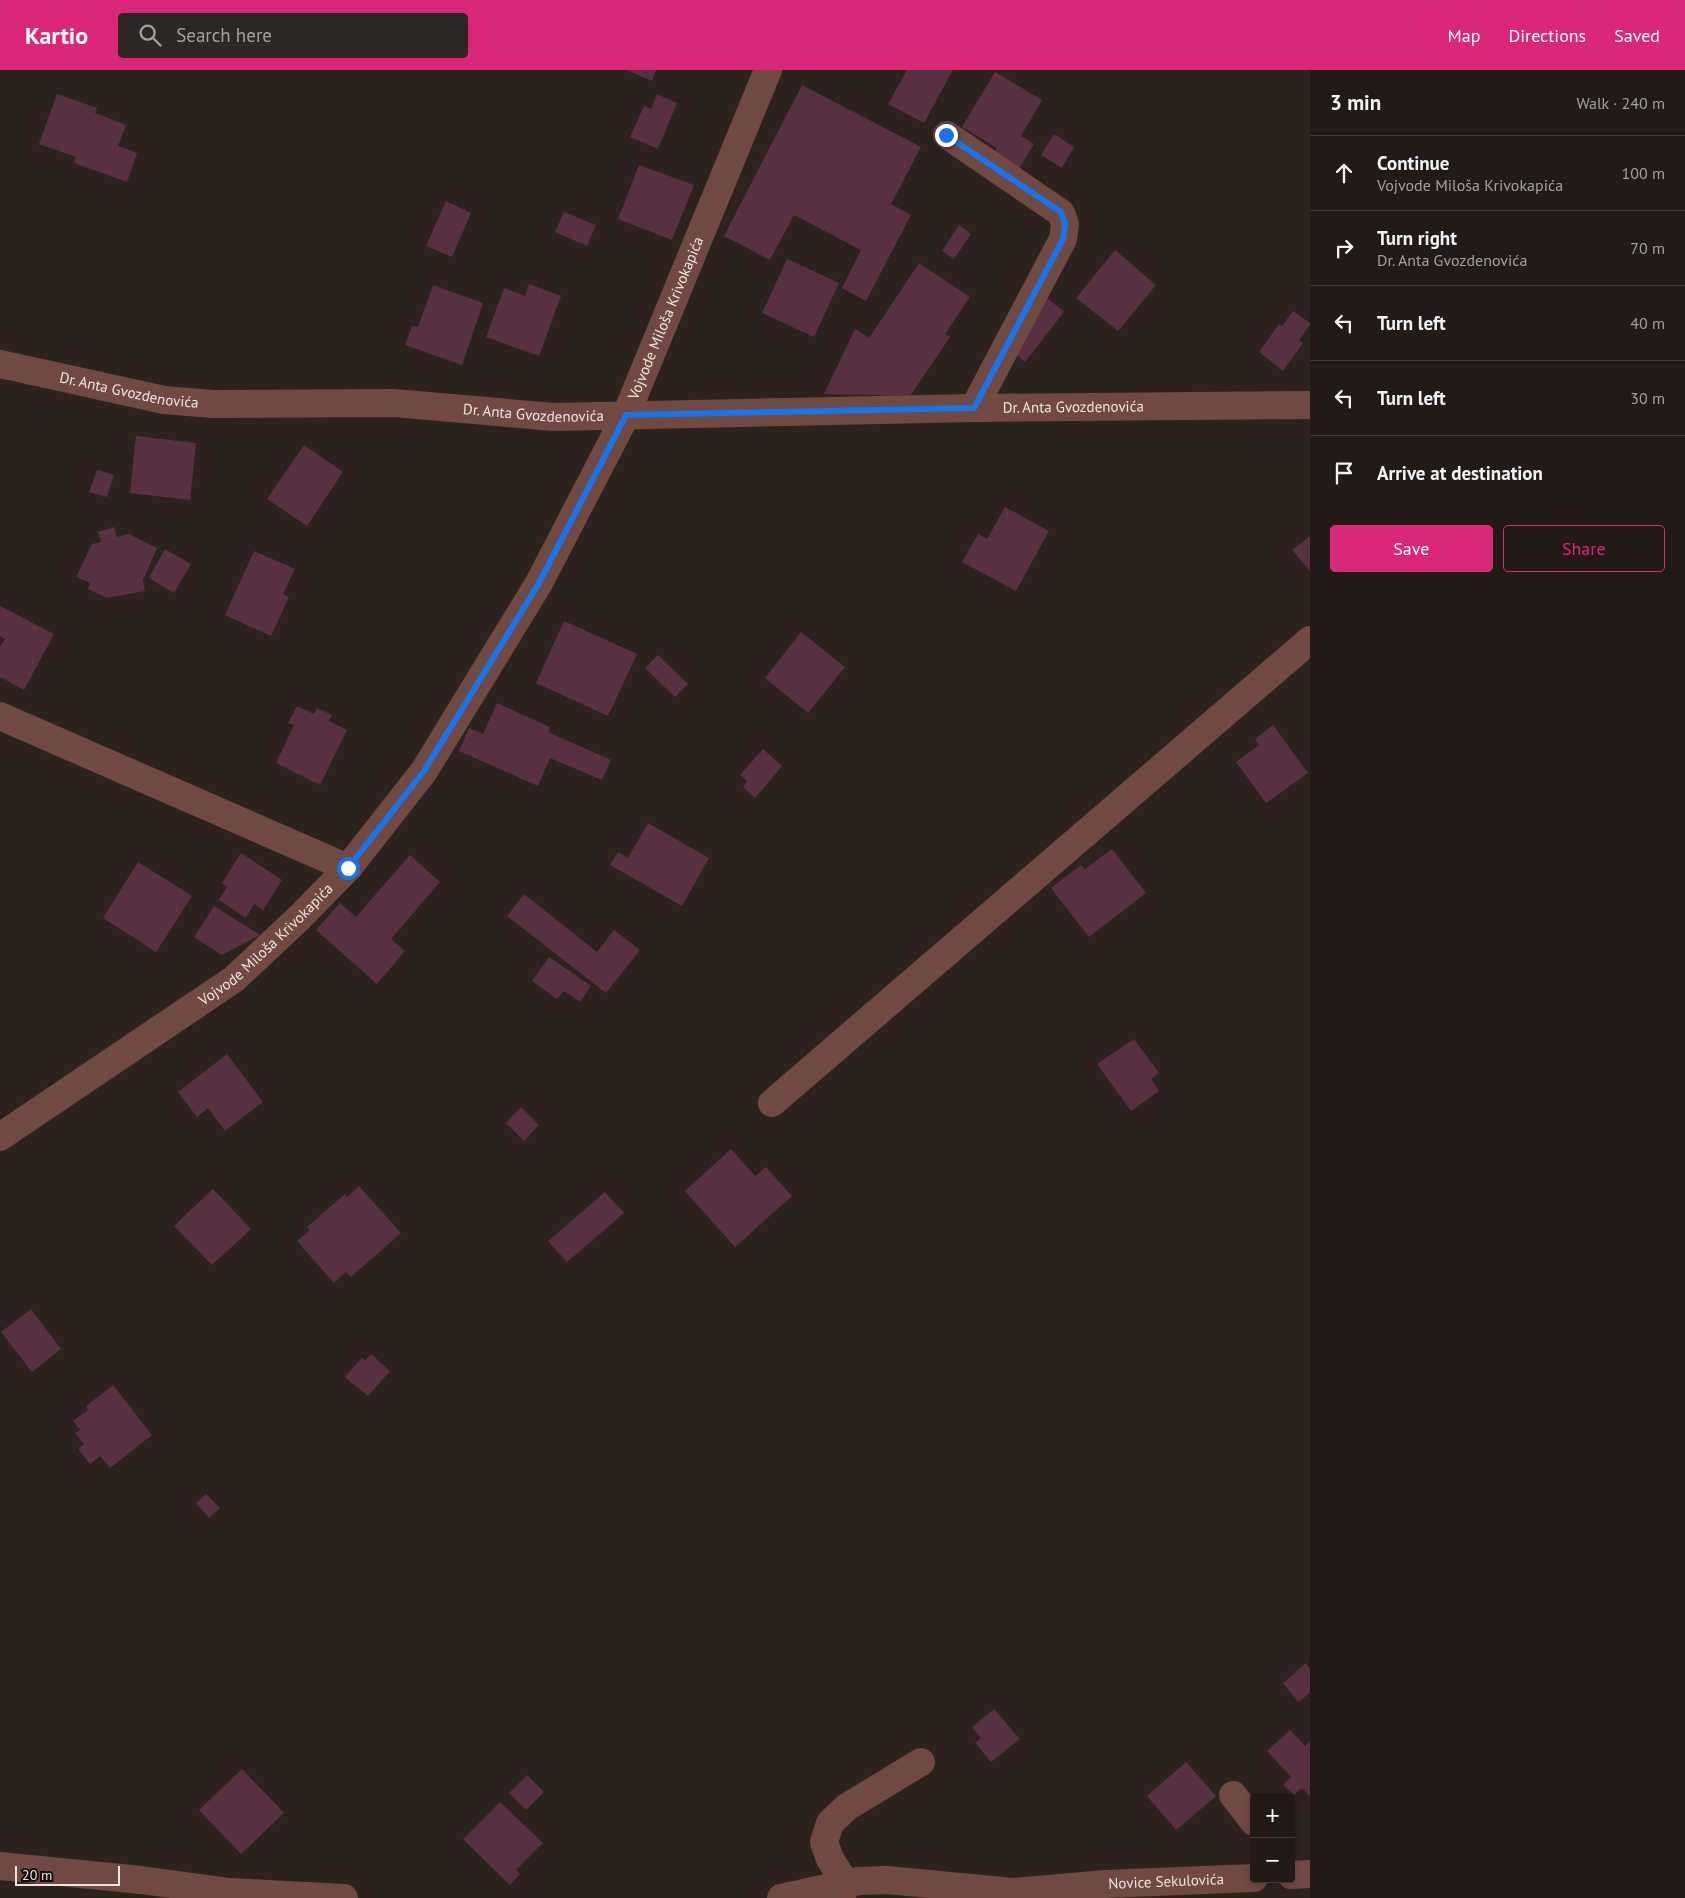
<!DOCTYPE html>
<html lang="en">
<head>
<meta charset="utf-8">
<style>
  body { margin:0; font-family:"PT Sans",sans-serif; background:#2d2724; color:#f1f3f6 }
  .controls { position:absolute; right:15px; bottom:15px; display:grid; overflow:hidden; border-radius:5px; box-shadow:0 2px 8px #0003 }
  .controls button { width:45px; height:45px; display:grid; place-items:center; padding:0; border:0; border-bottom:1px solid #3e3836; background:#211a17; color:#f1f3f6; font:25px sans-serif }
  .scale { position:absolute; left:15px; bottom:12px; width:105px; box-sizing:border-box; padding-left:5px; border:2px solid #ece6e3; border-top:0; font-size:14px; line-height:18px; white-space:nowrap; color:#ece6e3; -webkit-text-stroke:4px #110d0b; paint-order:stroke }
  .stop { position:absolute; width:15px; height:15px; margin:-11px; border:4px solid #1a73e8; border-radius:50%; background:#fff }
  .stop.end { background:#1a73e8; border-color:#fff; box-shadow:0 1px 5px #0008 }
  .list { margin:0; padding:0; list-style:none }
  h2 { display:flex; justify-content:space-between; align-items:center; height:65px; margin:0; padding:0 20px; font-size:21px }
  h2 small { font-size:16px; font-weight:400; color:#a2a1a1 }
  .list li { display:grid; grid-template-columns:32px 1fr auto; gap:15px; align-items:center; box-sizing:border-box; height:75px; padding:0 20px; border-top:1px solid #3e3836 }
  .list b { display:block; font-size:19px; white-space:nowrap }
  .list p { margin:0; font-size:16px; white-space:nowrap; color:#a2a1a1 }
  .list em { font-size:16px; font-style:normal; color:#a2a1a1 }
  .actions { display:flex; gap:10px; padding:15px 20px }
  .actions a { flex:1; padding:11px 0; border:1px solid #db2777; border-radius:5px; text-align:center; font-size:18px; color:#db2777 }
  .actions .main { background:#db2777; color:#fff }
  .icon { flex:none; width:28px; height:28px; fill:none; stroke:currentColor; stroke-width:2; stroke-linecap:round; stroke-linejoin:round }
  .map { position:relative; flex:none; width:1310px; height:1828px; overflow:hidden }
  header { display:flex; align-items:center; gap:30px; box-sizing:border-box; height:70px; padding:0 25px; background:#db2777; color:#fff }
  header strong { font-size:24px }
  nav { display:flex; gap:28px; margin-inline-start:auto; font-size:18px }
  .search { width:350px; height:45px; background:#2d2724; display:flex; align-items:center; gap:12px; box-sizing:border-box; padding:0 18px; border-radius:5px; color:#a2a1a1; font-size:19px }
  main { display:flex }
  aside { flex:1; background:#211a17 }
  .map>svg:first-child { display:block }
  .building { fill:#573042 }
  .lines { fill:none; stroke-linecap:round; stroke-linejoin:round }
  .minor { stroke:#704943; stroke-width:28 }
  .route { stroke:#1a73e8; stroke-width:6 }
  .labels { text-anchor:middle; stroke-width:4; stroke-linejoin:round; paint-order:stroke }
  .street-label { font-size:15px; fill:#ece6e3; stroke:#110d0b }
</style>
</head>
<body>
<header>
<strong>Kartio</strong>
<div class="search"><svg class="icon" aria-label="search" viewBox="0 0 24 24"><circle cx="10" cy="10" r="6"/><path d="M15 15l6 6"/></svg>Search here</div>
<nav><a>Map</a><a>Directions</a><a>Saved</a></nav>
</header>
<main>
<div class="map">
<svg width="1310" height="1828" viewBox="0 0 1310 1828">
  <rect width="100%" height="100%" fill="#2c231f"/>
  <!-- building -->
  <g class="building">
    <polygon points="626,0 656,0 652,11"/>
    <polygon points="907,0 953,0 924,53 888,34"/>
    <polygon points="995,2 1042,30 1021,66 1034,74 1017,102 991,86 997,78 962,57"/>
    <polygon points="802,15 921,77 891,134 911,145 866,231 842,218 861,180 794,145 770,190 724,166"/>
    <polygon points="57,24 97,38 95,43 126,55 118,76 137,83 127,112 74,93 76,87 39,74"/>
    <polygon points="657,24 677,33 658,79 630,67 644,36 651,39"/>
    <polygon points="1054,64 1074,77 1062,98 1041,85"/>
    <polygon points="639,95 694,115 672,170 618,149"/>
    <polygon points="446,131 471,143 452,187 426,176"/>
    <polygon points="564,142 596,155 587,176 555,162"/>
    <polygon points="959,155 971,164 954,189 942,181"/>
    <polygon points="1115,180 1156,215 1118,261 1076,228"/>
    <polygon points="787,189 839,213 814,267 762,243"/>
    <polygon points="919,193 970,227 945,264 950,267 910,326 824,324 855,259 869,268"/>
    <polygon points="529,214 561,226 539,286 486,267 504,218 525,226"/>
    <polygon points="433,215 483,233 462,295 405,275 412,256 418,257"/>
    <polygon points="1047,228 1064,242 1025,292 1008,278"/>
    <polygon points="1293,241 1310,253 1310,255 1299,270 1303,273 1283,301 1259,282 1279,254 1282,256"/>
    <polygon points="136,366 196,373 190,430 130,423"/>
    <polygon points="304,375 343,402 307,456 267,429"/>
    <polygon points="97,400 114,405 107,427 89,422"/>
    <polygon points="1005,437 1049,461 1016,521 962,492 978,464 987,469"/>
    <polygon points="114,457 117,467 129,464 157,478 143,510 145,521 107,528 88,519 90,513 76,507 92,474 101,472 98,462"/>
    <polygon points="1310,466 1310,501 1292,480"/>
    <polygon points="165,479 191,494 174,523 149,508"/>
    <polygon points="254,481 295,499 283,524 289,527 271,566 225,545"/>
    <polygon points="0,536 54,564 24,620 0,607 0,577 5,569 0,566"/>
    <polygon points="564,551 637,584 608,646 536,613"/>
    <polygon points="801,562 845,597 808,643 765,608"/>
    <polygon points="658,585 688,614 675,627 645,598"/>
    <polygon points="497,633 550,657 548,662 611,690 602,710 550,688 538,716 459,681 469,658 483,664"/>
    <polygon points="297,636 314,644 317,638 332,645 329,651 347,660 320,715 276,693 294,655 288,653"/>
    <polygon points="1273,655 1308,703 1266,733 1236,692 1259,675 1255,669"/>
    <polygon points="763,679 782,696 755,728 743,717 747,711 740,705"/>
    <polygon points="648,753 709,788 682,836 610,795 618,782 628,788"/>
    <polygon points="1112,779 1146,823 1089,867 1051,818 1081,795 1085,799"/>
    <polygon points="241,783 282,810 263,840 254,834 246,848 219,830 227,817 222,813"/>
    <polygon points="410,785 440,812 391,869 405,881 377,914 316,860 340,833 356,847"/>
    <polygon points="138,792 192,826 156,882 103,848"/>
    <polygon points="524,824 597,882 614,860 640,880 606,923 507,846"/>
    <polygon points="214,836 260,865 222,885 194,867"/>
    <polygon points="549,887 591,916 580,932 564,921 557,929 532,911"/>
    <polygon points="1134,969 1159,1003 1151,1009 1159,1021 1131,1041 1097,994"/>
    <polygon points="227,984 263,1032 225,1061 208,1038 197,1047 178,1022"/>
    <polygon points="521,1037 539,1055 524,1071 506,1053"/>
    <polygon points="731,1079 755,1106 766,1097 792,1126 735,1177 685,1121"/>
    <polygon points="359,1116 401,1163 351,1207 346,1202 334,1213 297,1171 310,1160 307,1157 345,1124 347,1127"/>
    <polygon points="213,1119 251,1159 212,1195 174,1156"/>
    <polygon points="605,1122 624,1143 567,1192 548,1171"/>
    <polygon points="31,1239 61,1279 32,1302 1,1262"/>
    <polygon points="371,1284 390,1301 368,1326 345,1307 362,1288 365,1291"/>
    <polygon points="113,1315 152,1365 110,1398 100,1386 90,1394 78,1379 84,1374 75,1363 80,1360 73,1351 88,1340 86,1336"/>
    <polygon points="206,1424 220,1438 209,1448 196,1433"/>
    <polygon points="1306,1593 1310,1599 1310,1623 1298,1632 1283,1613"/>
    <polygon points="994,1639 1020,1669 991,1692 975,1673 981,1668 972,1657"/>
    <polygon points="1290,1660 1305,1676 1310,1671 1310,1727 1302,1718 1294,1725 1283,1715 1291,1707 1267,1681"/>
    <polygon points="1186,1692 1216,1726 1176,1760 1147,1726"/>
    <polygon points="242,1699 284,1743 241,1784 199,1740"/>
    <polygon points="527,1705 544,1722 526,1740 509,1723"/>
    <polygon points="500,1732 543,1773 516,1800 520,1804 510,1815 463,1769"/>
  </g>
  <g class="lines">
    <!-- minor -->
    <g class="minor">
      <polyline points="947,65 1061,143 1065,154 1063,169 974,338"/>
      <path id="s1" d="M0 294 164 330 213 334 394 333 554 347 974 338 1310 335"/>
      <polyline points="0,646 348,798"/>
      <polyline points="772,1033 1310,570"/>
      <path id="s2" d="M0 1067 234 909 299 848 348 798 424 701 539 513 626 345 768 0"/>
      <polyline points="1233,1725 1254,1752"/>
      <polyline points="0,1796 141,1810 230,1822 344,1828"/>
      <polyline points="1291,1805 1310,1804"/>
      <path id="s3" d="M781 1828 859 1811 887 1810 1013 1822 1105 1814 1254 1808"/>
      <polyline points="841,1828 846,1814 830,1789 824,1772 830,1753 847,1737 921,1692"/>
    </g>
  </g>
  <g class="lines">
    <!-- route -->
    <polyline class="route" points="348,798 424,701 539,513 626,345 974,338 1063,169 1065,154 1061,142 946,65"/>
  </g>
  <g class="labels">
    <!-- street labels -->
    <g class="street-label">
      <text dy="5" stroke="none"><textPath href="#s2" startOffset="1079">Vojvode Miloša Krivokapića</textPath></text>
      <text dy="5" stroke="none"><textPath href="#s1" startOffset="132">Dr. Anta Gvozdenovića</textPath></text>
      <text dy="5" stroke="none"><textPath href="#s1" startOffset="1078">Dr. Anta Gvozdenovića</textPath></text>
      <text dy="5" stroke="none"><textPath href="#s1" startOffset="538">Dr. Anta Gvozdenovića</textPath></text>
      <text dy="5" stroke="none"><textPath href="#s2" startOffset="329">Vojvode Miloša Krivokapića</textPath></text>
      <text dy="5" stroke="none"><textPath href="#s3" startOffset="388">Novice Sekulovića</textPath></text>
    </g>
  </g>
</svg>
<div class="controls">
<button>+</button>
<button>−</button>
</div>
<div class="scale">20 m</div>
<div class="stop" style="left:348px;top:798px"></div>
<div class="stop end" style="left:946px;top:65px"></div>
</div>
<aside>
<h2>3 min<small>Walk · 240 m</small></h2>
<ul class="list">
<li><svg class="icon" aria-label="ahead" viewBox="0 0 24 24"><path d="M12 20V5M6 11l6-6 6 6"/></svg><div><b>Continue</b><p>Vojvode Miloša Krivokapića</p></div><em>100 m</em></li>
<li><svg class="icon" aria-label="right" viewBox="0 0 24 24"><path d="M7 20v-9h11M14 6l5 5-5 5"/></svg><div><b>Turn right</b><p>Dr. Anta Gvozdenovića</p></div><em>70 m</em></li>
<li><svg class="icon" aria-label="left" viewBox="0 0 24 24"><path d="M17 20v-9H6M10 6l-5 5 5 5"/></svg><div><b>Turn left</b></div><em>40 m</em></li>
<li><svg class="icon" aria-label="left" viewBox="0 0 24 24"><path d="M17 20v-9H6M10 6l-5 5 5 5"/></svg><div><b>Turn left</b></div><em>30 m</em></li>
<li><svg class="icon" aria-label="arrive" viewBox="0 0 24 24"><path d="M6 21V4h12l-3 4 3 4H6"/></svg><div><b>Arrive at destination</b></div></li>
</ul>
<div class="actions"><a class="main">Save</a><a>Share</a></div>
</aside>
</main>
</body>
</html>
